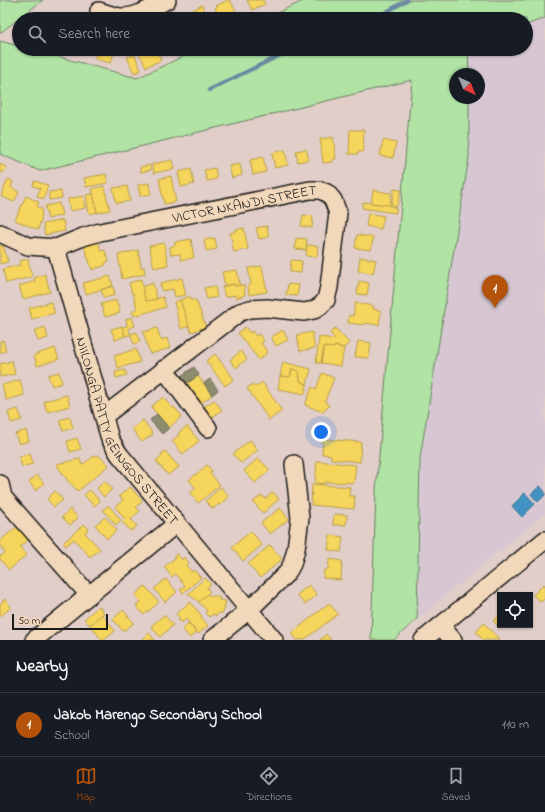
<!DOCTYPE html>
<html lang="en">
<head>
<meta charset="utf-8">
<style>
  body { margin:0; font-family:"Indie Flower",sans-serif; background:#20242c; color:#f1f3f6 }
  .controls { position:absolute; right:12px; bottom:12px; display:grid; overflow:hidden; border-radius:0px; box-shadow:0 1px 3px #0004 }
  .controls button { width:36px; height:36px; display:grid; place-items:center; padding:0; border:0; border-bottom:1px solid #363941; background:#171b24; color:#f1f3f6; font:20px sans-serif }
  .compass { position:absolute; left:449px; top:68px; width:36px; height:36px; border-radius:50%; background:#171b24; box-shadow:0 1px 3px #0004; rotate:136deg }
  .scale { position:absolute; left:12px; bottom:10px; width:96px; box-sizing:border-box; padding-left:4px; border:2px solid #1c1c1c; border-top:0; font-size:11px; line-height:14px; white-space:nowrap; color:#1c1c1c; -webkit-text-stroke:3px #f2d8ba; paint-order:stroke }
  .you { position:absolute; left:321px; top:432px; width:14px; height:14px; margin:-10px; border:3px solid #fff; border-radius:50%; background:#1a73e8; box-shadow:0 0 0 6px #1a73e833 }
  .badge { display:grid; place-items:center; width:26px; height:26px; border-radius:50%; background:#b45309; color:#fff; font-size:13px; font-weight:700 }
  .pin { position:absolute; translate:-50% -33px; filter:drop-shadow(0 1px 2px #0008) }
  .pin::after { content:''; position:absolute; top:21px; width:14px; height:12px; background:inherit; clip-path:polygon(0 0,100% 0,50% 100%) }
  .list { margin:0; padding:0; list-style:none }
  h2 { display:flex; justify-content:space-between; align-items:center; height:52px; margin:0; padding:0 16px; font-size:17px }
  h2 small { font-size:13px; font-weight:400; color:#9ea1a6 }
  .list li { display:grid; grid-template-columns:26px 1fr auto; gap:12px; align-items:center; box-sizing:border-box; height:64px; padding:0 16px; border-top:1px solid #363941 }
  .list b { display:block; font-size:15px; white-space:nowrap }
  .list p { margin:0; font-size:13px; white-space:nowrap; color:#9ea1a6 }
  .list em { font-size:13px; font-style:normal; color:#9ea1a6 }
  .icon { flex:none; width:22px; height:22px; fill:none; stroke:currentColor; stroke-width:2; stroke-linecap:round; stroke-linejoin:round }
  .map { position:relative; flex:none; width:545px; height:640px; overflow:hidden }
  .search { position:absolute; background:#171b24; box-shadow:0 1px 3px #0004; left:12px; right:12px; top:12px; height:44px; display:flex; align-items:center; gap:10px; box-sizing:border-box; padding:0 14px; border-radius:22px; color:#9ea1a6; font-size:15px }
  .sheet { height:116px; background:#171b24 }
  nav { display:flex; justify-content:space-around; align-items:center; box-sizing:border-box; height:56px; border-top:1px solid #363941; background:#171b24; font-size:11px; color:#9ea1a6 }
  nav a { display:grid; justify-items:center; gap:2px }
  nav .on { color:#b45309 }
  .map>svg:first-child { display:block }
  .built { fill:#d7c7d2 }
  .green { fill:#b0e3a4; stroke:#668060 }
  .homes { fill:#f6d55c; stroke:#b59e49 }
  .schools { fill:#4393c3; stroke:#376f91 }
  .industry { fill:#8c8c6e; stroke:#6a6a55 }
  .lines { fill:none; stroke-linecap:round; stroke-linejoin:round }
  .stream { stroke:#688aa1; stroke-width:4 }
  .minor-casing { stroke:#1c1c1c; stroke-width:20 }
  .minor { stroke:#f2d8ba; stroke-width:17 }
  .labels { text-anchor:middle; stroke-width:4; stroke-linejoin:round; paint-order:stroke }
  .street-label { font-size:14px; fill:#1c1c1c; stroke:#f2d8ba }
</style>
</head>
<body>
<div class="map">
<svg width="545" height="640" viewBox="0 0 545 640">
  <rect width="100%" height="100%" fill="#e2cec8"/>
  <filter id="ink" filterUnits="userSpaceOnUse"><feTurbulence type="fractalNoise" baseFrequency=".025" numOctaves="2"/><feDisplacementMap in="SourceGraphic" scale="8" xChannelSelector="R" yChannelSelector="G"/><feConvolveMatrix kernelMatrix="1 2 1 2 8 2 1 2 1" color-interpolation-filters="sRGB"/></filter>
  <g filter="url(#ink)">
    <!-- built -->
    <polygon class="built" points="545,18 545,514 417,619 420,458 469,157 469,98 479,98 479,74 469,74 468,49 526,49 526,25"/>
    <!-- green -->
    <g class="green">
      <polygon points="0,0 43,0 0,33"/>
      <polygon points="305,0 545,0 545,18 526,25 526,19 264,19"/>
      <polygon points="0,41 19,46 19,49 30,49 137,78 199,49 468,49 469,74 455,74 455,98 469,98 469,157 420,458 417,619 394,640 371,640 376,490 412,80 40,171 0,154"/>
    </g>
    <!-- homes -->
    <g class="homes">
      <polygon points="228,0 230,0 237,13 227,19 223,19 221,15 218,16 215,8 217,7 216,6"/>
      <polygon points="247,0 263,0 265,4 252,10"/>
      <polygon points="202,5 205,12 203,13 206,19 185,19 184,17 194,12 193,10"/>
      <polygon points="58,49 77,49 75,54"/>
      <polygon points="97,49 115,49 111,63 95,59"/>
      <polygon points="137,49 156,49 161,60 146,67"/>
      <polygon points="135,55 141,70 134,73 127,57"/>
      <polygon points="350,130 364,130 363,152 358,152 358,154 349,154"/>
      <polygon points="333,137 336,159 332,159 332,162 323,163 320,139"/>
      <polygon points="383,140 396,143 393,158 380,156"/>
      <polygon points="306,149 309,160 298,162 296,151"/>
      <polygon points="285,150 288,165 275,168 272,153"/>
      <polygon points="263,157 266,172 253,175 250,160"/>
      <polygon points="172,160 174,169 154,173 152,164"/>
      <polygon points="0,164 7,167 3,173 0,172"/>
      <polygon points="240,164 242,175 232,178 229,166"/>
      <polygon points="150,165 151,170 141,172 140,167"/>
      <polygon points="215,168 217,179 207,181 204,170"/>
      <polygon points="191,169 194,184 181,187 178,172"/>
      <polygon points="106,174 108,183 86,187 84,178"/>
      <polygon points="171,176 176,202 164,204 159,179"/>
      <polygon points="8,179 13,182 11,187 19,192 14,202 1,196"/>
      <polygon points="34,181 48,185 44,199 37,197 40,188 33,186"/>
      <polygon points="149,183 151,194 140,196 138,185"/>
      <polygon points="104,186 110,210 97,213 92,189"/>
      <polygon points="127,186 130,201 116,203 113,188"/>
      <polygon points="394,189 401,190 397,206 391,206"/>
      <polygon points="373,190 391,193 390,206 371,203"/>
      <polygon points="61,191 62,198 49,200 49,192"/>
      <polygon points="93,194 97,212 89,214 86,195"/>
      <polygon points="26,196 39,202 37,207 42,209 41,222 40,222 38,230 15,220"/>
      <polygon points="83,196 85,208 70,211 68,199"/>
      <polygon points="363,202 388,205 396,208 396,213 362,208"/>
      <polygon points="59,203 62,215 48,219 45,206"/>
      <polygon points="368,213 384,216 381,229 366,226"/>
      <polygon points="303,215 313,216 312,228 301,226"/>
      <polygon points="63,220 65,231 45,235 43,224"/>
      <polygon points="267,226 269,237 259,239 256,228"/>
      <polygon points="244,228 248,249 234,252 230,233 235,232 235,230"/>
      <polygon points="357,235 373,237 371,250 355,248"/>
      <polygon points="215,238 217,249 206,251 204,240"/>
      <polygon points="296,238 307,239 306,250 295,249"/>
      <polygon points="191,239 194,258 181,260 180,254 171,255 170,247 175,245 175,242"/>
      <polygon points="98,241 101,251 105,250 109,261 105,263 106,265 92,270 84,246"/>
      <polygon points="164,243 168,265 154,268 149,246"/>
      <polygon points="3,245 8,262 0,264 0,246"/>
      <polygon points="307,245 318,246 317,257 306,256"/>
      <polygon points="138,250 141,267 144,267 145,274 122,279 118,255"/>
      <polygon points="360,257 376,260 373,273 358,271"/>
      <polygon points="28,259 32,277 6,283 3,269 20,265 19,261"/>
      <polygon points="291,260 302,261 301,273 290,272"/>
      <polygon points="262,266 267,292 249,295 248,286 251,285 248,268"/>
      <polygon points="237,270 240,285 235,286 234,284 225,286 222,272"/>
      <polygon points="45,274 50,292 23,299 19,286 35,281 34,278"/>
      <polygon points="110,276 113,286 86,294 83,283"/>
      <polygon points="182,278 186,295 175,297 173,289 162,291 160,283"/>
      <polygon points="141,279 146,301 163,297 166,307 134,316 132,311 137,309 133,293 132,294 129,283"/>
      <polygon points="359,281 369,283 367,295 357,294"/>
      <polygon points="153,283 157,299 146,301 142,287"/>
      <polygon points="234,284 235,286 244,285 245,295 236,298 236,295 225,297 222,287"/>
      <polygon points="288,284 299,285 297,296 286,295"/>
      <polygon points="113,286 115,295 104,298 101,290"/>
      <polygon points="215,286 217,297 207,299 204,288"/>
      <polygon points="190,296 191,300 196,300 206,327 191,332 180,300"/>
      <polygon points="116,300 120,313 105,317 101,304"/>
      <polygon points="180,300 189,326 181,329 174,302"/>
      <polygon points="51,302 55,313 32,319 29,308"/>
      <polygon points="355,303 374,306 373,309 381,311 379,325 364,323 364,325 348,323 349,315 353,316"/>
      <polygon points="132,317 135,326 129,328 130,334 137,332 140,342 134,344 131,335 125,336 122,327 127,326 126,319"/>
      <polygon points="122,326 125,336 115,340 111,329"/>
      <polygon points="45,327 48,338 38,341 34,331"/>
      <polygon points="245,327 250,333 252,331 256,336 259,334 264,341 261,343 267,351 265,355 259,360 238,333"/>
      <polygon points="157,328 161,340 167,338 170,348 150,354 143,332"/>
      <polygon points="335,328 349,343 344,348 335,346 334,348 324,347 321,363 316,363 319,337 335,339 330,333"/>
      <polygon points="283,330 288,340 276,346 271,337"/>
      <polygon points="312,332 315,348 300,351 297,335"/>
      <polygon points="3,340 6,351 0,353 0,341"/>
      <polygon points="358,341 371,343 369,358 355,357"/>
      <polygon points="335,346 344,348 341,366 321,363 324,347 334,348"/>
      <polygon points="55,348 59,359 37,366 34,355"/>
      <polygon points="136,349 140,362 118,368 114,356"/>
      <polygon points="241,351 247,359 236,368 230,360"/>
      <polygon points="215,354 234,379 225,386 206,361"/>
      <polygon points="12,361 15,374 0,377 0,364"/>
      <polygon points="283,362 311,369 307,384 301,382 300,380 299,371 292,369 290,377 280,376"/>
      <polygon points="292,369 299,371 300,380 301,382 307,384 305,394 278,389 280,376 290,377"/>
      <polygon points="125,370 127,375 116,378 115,372"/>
      <polygon points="59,372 62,383 52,386 48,375"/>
      <polygon points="322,373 334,378 325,401 329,406 323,412 305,405 312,387 316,389"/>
      <polygon points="198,376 212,395 200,404 186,384"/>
      <polygon points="20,380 24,395 6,400 2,385"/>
      <polygon points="262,382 282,411 269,420 247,388 253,384 255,387"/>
      <polygon points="67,395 70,406 47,412 44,401"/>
      <polygon points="163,397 172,408 174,407 182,416 169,428 151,407"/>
      <polygon points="214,400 222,410 209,420 201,409"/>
      <polygon points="18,409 22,420 11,423 8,412"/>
      <polygon points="70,417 73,428 63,431 59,420"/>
      <polygon points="143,420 153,434 142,442 132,429"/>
      <polygon points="187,426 199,441 183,454 172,441 179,435 178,433"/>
      <polygon points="26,430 29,441 19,444 15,434"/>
      <polygon points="77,438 81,449 70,452 67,441"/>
      <polygon points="323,439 361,442 360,462 331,459 331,455 322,454"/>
      <polygon points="250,440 258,450 241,463 233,454"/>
      <polygon points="165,451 179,467 168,475 156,461 163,455 161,454"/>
      <polygon points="30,453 33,464 22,467 19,457"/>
      <polygon points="98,455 109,465 78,491 68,481 56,464 80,459 82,465 94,456"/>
      <polygon points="258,458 270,470 255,483 244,471"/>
      <polygon points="317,461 356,465 354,483 325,482 324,484 315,483"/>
      <polygon points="207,465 212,471 210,473 220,485 198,503 190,493 196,488 189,480"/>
      <polygon points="37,475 44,483 36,491 29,482"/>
      <polygon points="105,481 112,489 104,497 97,488"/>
      <polygon points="312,484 350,487 349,496 355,496 354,509 311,505"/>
      <polygon points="130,487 143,501 136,507 140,511 131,519 137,526 131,531 122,522 125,519 115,507 123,500 119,496"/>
      <polygon points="221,487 229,497 221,505 219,504 213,509 205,501"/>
      <polygon points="90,490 100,501 94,506 84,495"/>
      <polygon points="55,491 63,500 54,507 47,499"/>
      <polygon points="273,492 279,499 263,513 253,502 262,495 265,499"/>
      <polygon points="108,505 121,520 116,525 103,510"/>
      <polygon points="280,508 289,519 270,534 261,523"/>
      <polygon points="70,509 78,518 70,525 62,517"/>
      <polygon points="334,514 347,515 346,525 333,525"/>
      <polygon points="105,517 117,530 107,539 95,525"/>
      <polygon points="84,524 89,529 85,533 100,549 90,557 74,539 66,546 63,543"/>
      <polygon points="19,525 30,538 20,547 27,555 9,570 0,559 0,555 1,556 5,553 0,546 0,541"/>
      <polygon points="251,531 262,545 243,561 232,547"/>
      <polygon points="330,535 343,537 341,552 328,550"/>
      <polygon points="270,545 282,559 260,578 248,564"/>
      <polygon points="177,554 182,560 184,557 189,563 186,565 192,572 194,570 201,578 183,593 180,590 185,586 175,574 172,577 164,567 175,558 174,556"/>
      <polygon points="329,559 342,561 341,580 323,578 324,570 328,569"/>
      <polygon points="205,578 211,584 207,588 210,592 199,602 188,594"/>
      <polygon points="166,579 177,592 165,602 154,589"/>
      <polygon points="544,584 545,585 545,598 541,602 533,595"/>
      <polygon points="309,585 317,595 305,604 297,595"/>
      <polygon points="145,586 159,602 144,615 136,606 141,602 135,595"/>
      <polygon points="207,594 210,597 211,596 219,596 219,600 226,601 223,613 219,613 216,616 213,614 209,617 205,613 207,611 199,602"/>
      <polygon points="5,599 11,607 1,616 0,614 0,604"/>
      <polygon points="190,602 202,616 201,617 208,626 198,634 186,619 183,622 179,621 179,617 176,614"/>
      <polygon points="329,603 338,614 304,640 297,640 292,633"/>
      <polygon points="99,606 104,613 90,625 84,619"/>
      <polygon points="123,610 134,623 123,631 113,619"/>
      <polygon points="102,614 115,631 104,640 102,640 90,625"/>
      <polygon points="164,615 173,625 160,637 151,626"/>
      <polygon points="500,615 500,625 505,625 501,629 493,621"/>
      <polygon points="188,623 196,632 190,638 182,629"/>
      <polygon points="484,623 500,640 483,640 476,632"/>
      <polygon points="149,633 155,640 144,640 143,639"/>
      <polygon points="326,634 331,640 320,640"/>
    </g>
    <!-- schools -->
    <g class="schools">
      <polygon points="540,486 545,492 545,495 538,502 531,494"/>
      <polygon points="525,493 535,504 522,517 512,506"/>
    </g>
    <!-- industry -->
    <g class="industry">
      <polygon points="194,367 199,375 186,384 181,376"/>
      <polygon points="210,379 218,390 212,395 204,383"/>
      <polygon points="157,414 169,428 162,434 150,420"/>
    </g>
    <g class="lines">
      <!-- stream -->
      <g class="stream">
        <polyline points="371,19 383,14 407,0"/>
        <polyline points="209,90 293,49"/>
      </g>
      <!-- minor casing -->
      <g class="minor-casing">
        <g id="minor">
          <path d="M99 11C105 13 113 16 120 17 136 18 153 7 167 0"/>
          <path id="s1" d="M0 233 28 246 56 248 110 439 119 454 274 640"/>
          <path id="s2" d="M56 248 83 237 100 232 310 190H320L327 193 333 200 338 213 329 287 326 300 320 306 314 310 304 312 267 308 250 309 240 312 104 416"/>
          <polyline points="164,369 208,428"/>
          <polyline points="0,484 3,497 89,595"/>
          <polyline points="441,626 453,640"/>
          <polyline points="34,640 176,524"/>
          <polyline points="212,640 249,610 287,573 292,564 296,549 300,518 294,464"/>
          <polyline points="423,640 545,540"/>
        </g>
      </g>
      <!-- minor -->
      <use href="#minor" class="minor"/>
    </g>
  </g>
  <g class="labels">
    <!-- street labels -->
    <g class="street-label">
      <text dy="5" stroke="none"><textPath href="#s2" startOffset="194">VICTOR NKANDI STREET</textPath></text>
      <text dy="5" stroke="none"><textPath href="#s1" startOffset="258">NIILONGA PATTY GEINGOS STREET</textPath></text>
    </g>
  </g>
</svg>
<div class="controls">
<button><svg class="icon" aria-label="locate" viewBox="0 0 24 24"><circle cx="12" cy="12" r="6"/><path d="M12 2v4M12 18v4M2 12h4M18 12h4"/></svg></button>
</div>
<svg class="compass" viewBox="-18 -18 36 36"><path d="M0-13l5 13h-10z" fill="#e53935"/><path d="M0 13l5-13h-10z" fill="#9ea1a6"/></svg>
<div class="scale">50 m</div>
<div class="you"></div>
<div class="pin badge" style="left:495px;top:308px">1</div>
<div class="search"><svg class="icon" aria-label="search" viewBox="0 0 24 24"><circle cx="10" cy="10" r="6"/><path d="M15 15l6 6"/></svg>Search here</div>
</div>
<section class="sheet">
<h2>Nearby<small></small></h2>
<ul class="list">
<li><span class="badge">1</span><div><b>Jakob Marengo Secondary School</b><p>School</p></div><em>110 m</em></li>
</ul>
</section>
<nav>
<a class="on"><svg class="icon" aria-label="map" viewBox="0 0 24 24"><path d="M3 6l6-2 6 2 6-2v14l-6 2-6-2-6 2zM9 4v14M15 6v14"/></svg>Map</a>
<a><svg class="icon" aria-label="directions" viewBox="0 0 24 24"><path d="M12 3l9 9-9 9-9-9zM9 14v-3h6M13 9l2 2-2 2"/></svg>Directions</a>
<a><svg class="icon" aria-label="saved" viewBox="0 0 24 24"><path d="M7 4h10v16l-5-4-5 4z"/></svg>Saved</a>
</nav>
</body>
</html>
